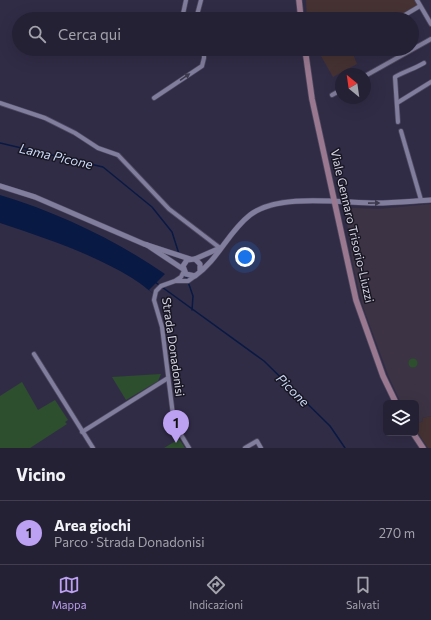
<!DOCTYPE html>
<html lang="it">
<head>
<meta charset="utf-8">
<style>
  body { margin:0; font-family:Commissioner,sans-serif; background:#2d293c; color:#f1f3f6 }
  .controls { position:absolute; right:12px; bottom:12px; display:grid; overflow:hidden; border-radius:6px; box-shadow:0 4px 16px #0002 }
  .controls button { width:36px; height:36px; display:grid; place-items:center; padding:0; border:0; border-bottom:1px solid #423e4f; background:#252134; color:#f1f3f6; font:20px sans-serif }
  .compass { position:absolute; left:335px; top:68px; width:36px; height:36px; border-radius:50%; background:#252134; box-shadow:0 4px 16px #0002; rotate:331deg }
  .you { position:absolute; left:245px; top:257px; width:14px; height:14px; margin:-10px; border:3px solid #fff; border-radius:50%; background:#1a73e8; box-shadow:0 0 0 6px #1a73e833 }
  .badge { display:grid; place-items:center; width:26px; height:26px; border-radius:50%; background:#bca0f2; color:#111; font-size:13px; font-weight:700 }
  .pin { position:absolute; translate:-50% -33px; filter:drop-shadow(0 1px 2px #0008) }
  .pin::after { content:''; position:absolute; top:21px; width:14px; height:12px; background:inherit; clip-path:polygon(0 0,100% 0,50% 100%) }
  .list { margin:0; padding:0; list-style:none }
  h2 { display:flex; justify-content:space-between; align-items:center; height:52px; margin:0; padding:0 16px; font-size:17px }
  h2 small { font-size:13px; font-weight:400; color:#a3a3ac }
  .list li { display:grid; grid-template-columns:26px 1fr auto; gap:12px; align-items:center; box-sizing:border-box; height:64px; padding:0 16px; border-top:1px solid #423e4f }
  .list b { display:block; font-size:15px; white-space:nowrap }
  .list p { margin:0; font-size:13px; white-space:nowrap; color:#a3a3ac }
  .list em { font-size:13px; font-style:normal; color:#a3a3ac }
  .icon { flex:none; width:22px; height:22px; fill:none; stroke:currentColor; stroke-width:2; stroke-linecap:round; stroke-linejoin:round }
  .map { position:relative; flex:none; width:431px; height:448px; overflow:hidden }
  .search { position:absolute; background:#252134; box-shadow:0 4px 16px #0002; left:12px; right:12px; top:12px; height:44px; display:flex; align-items:center; gap:10px; box-sizing:border-box; padding:0 14px; border-radius:22px; color:#a3a3ac; font-size:15px }
  .sheet { height:116px; background:#252134 }
  nav { display:flex; justify-content:space-around; align-items:center; box-sizing:border-box; height:56px; border-top:1px solid #423e4f; background:#252134; font-size:11px; color:#a3a3ac }
  nav a { display:grid; justify-items:center; gap:2px }
  nav .on { color:#bca0f2 }
  .map>svg:first-child { display:block }
  .commercial { fill:#463233 }
  .medical { fill:#3c3444 }
  .green { fill:#2d4f2e }
  .water { fill:#081943 }
  .lines { fill:none; stroke-linecap:round; stroke-linejoin:round }
  .stream { stroke:#081943; stroke-width:1.5 }
  .minor-casing { stroke:#4e4960; stroke-width:5.5 }
  .tertiary-casing { stroke:#4e4960; stroke-width:6 }
  .secondary-casing { stroke:#4e4960; stroke-width:7 }
  .minor { stroke:#817d9c; stroke-width:4 }
  .tertiary { stroke:#817d9c; stroke-width:5 }
  .secondary { stroke:#9a7990; stroke-width:5.5 }
  .oneway { fill:#3d3a4d }
  .labels { text-anchor:middle; stroke-width:3; stroke-linejoin:round; paint-order:stroke }
  .street-label { font-size:12px; fill:#d5d3e4; stroke:#181622 }
  .water-label { font-size:13px; font-style:italic; fill:#c9d8f7; stroke:#181622 }
</style>
</head>
<body>
<div class="map">
<svg width="431" height="448" viewBox="0 0 431 448">
  <rect width="100%" height="100%" fill="#312c46"/>
  <!-- commercial -->
  <g class="commercial">
    <polygon points="306,0 415,0 417,5 394,19 307,19"/>
    <polygon points="317,49 351,49 357,64 333,77"/>
    <polygon points="431,416 431,448 428,448 416,430 416,424 423,421 422,418"/>
  </g>
  <!-- medical -->
  <polygon class="medical" points="431,204 431,416 422,418 423,421 416,424 416,403 401,403 389,377 362,304 352,260 346,215 349,209 353,208 379,209"/>
  <!-- green -->
  <g class="green">
    <circle cx="413" cy="363" r="4.5"/>
    <polygon points="161,374 158,381 126,400 112,377"/>
    <polygon points="22,382 38,410 55,400 68,420 65,422 67,424 30,448 0,448 0,396"/>
    <polygon points="179,439 185,448 164,448"/>
  </g>
  <!-- water -->
  <path class="water" d="M0 195C59 213 114 239 165 274L149 290 161 300C152 293 142 284 132 278 91 253 45 238 0 223Z"/>
  <g class="lines">
    <!-- stream -->
    <g class="stream">
      <polyline points="0,143 103,167 152,207 172,232 179,254"/>
      <polyline points="186,276 193,296 192,310"/>
      <polyline points="155,282 264,361 330,426 345,448"/>
    </g>
    <!-- minor casing -->
    <g class="minor-casing">
      <g id="minor">
        <polyline points="417,0 431,24"/>
        <polyline points="186,19 183,14 186,0"/>
        <polyline points="196,19 201,0"/>
        <polyline points="398,19 420,6"/>
        <polyline points="365,76 431,39"/>
        <polyline points="332,95 341,90"/>
        <polyline points="154,98 202,66 204,58 204,49"/>
        <polyline points="0,103 45,118 75,133 98,148 118,155 169,209 220,248"/>
        <polyline points="397,103 431,82"/>
        <path d="M398 122 395 77C405 71 414 69 424 63"/>
        <polyline points="401,131 421,200"/>
        <polyline points="184,271 181,277 175,281 161,286 156,291 154,300 162,327 174,423 189,448"/>
        <polyline points="176,281 188,281 195,276"/>
        <polyline points="34,354 93,448"/>
        <polyline points="82,432 168,378"/>
        <polyline points="245,448 257,441 261,448"/>
      </g>
    </g>
    <!-- tertiary casing -->
    <g class="tertiary-casing">
      <g id="tertiary">
        <polyline points="0,186 35,197 144,244 190,259"/>
        <polyline points="147,245 183,269"/>
        <polyline points="195,259 220,248"/>
        <path d="M200 271V264L195 259 187 260 183 266 186 274 195 276C218 260 228 232 250 215 278 193 342 203 376 203 394 203 413 201 431 200"/>
      </g>
    </g>
    <!-- secondary casing -->
    <g class="secondary-casing">
      <g id="secondary">
        <polyline points="299,0 301,19"/>
        <polyline points="305,49 312,99 356,300 383,376 396,403"/>
        <polyline points="413,433 423,448"/>
      </g>
    </g>
    <!-- minor -->
    <use href="#minor" class="minor"/>
    <!-- tertiary -->
    <use href="#tertiary" class="tertiary"/>
    <!-- secondary -->
    <use href="#secondary" class="secondary"/>
  </g>
  <!-- one-way arrows -->
  <defs><path id="oneway-solid" d="M-6-.8H1V-3.2L6.5 0L1 3.2V.8H-6Z"/></defs>
  <g class="oneway">
    <use href="#oneway-solid" transform="translate(185 77) rotate(-34)"/>
    <use href="#oneway-solid" transform="translate(374 203) rotate(-1)"/>
  </g>
  <g class="labels">
    <!-- street labels -->
    <g class="street-label">
      <text transform="translate(352 226) rotate(77)" y="4">Viale Gennaro Trisorio-Liuzzi</text>
      <text transform="translate(173 347) rotate(82)" y="4">Strada Donadonisi</text>
    </g>
    <!-- water labels -->
    <g class="water-label">
      <text transform="translate(56 156) rotate(13)" y="5">Lama Picone</text>
      <text transform="translate(293 390) rotate(45)" y="5">Picone</text>
    </g>
  </g>
</svg>
<div class="controls">
<button><svg class="icon" aria-label="layers" viewBox="0 0 24 24"><path d="M12 4l9 5-9 5-9-5zM3 14l9 5 9-5"/></svg></button>
</div>
<svg class="compass" viewBox="-18 -18 36 36"><path d="M0-13l5 13h-10z" fill="#e53935"/><path d="M0 13l5-13h-10z" fill="#a3a3ac"/></svg>
<div class="you"></div>
<div class="pin badge" style="left:176px;top:443px">1</div>
<div class="search"><svg class="icon" aria-label="search" viewBox="0 0 24 24"><circle cx="10" cy="10" r="6"/><path d="M15 15l6 6"/></svg>Cerca qui</div>
</div>
<section class="sheet">
<h2>Vicino<small></small></h2>
<ul class="list">
<li><span class="badge">1</span><div><b>Area giochi</b><p>Parco · Strada Donadonisi</p></div><em>270 m</em></li>
</ul>
</section>
<nav>
<a class="on"><svg class="icon" aria-label="map" viewBox="0 0 24 24"><path d="M3 6l6-2 6 2 6-2v14l-6 2-6-2-6 2zM9 4v14M15 6v14"/></svg>Mappa</a>
<a><svg class="icon" aria-label="directions" viewBox="0 0 24 24"><path d="M12 3l9 9-9 9-9-9zM9 14v-3h6M13 9l2 2-2 2"/></svg>Indicazioni</a>
<a><svg class="icon" aria-label="saved" viewBox="0 0 24 24"><path d="M7 4h10v16l-5-4-5 4z"/></svg>Salvati</a>
</nav>
</body>
</html>
